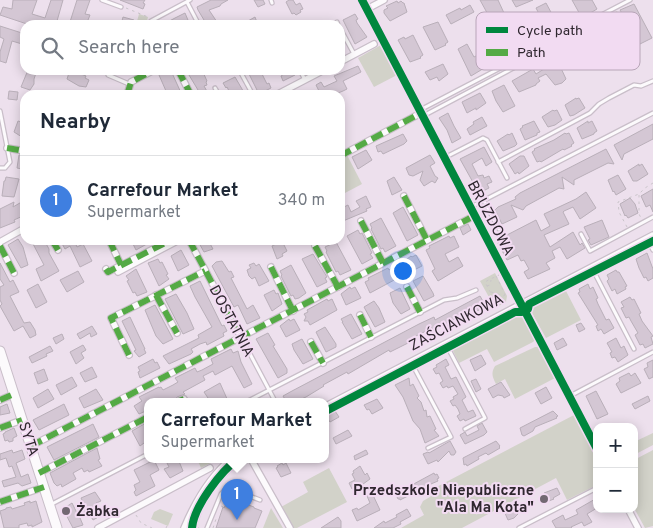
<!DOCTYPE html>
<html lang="en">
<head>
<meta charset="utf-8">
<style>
  body { margin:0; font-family:Overpass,sans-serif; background:#f2f2f3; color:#1f2937 }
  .controls { position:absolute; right:15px; bottom:15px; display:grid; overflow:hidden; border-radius:10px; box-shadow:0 2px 12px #0003 }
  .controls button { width:45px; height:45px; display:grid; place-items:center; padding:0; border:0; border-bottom:1px solid #e0e1e3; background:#fff; color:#1f2937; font:25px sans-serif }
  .you { position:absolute; left:402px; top:270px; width:18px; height:18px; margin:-12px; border:4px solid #fff; border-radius:50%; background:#1a73e8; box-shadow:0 0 0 8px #1a73e833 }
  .badge { display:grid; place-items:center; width:32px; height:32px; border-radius:50%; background:#ea580c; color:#fff; font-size:16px; font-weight:700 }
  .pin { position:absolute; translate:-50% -41px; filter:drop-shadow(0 1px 2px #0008) }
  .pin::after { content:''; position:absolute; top:26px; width:18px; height:15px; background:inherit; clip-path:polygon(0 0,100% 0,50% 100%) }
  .popup { position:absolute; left:144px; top:398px; width:185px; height:65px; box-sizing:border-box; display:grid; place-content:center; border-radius:10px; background:#fff; filter:drop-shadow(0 1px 4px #0005); font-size:16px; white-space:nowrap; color:#747a83 }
  .popup b { font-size:19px; color:#1f2937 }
  .popup::after { content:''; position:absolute; left:50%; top:100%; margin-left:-10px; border:10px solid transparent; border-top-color:#fff }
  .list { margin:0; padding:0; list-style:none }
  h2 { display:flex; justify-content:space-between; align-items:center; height:65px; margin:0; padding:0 20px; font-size:21px }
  h2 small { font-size:16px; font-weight:400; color:#747a83 }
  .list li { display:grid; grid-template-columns:32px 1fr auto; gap:15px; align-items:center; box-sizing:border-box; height:90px; padding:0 20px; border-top:1px solid #e0e1e3 }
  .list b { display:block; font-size:19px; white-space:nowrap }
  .list p { margin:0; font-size:16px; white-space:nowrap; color:#747a83 }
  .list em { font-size:16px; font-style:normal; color:#747a83 }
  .icon { flex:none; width:28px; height:28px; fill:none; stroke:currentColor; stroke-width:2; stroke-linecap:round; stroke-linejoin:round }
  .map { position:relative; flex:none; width:653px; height:528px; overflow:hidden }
  .search { position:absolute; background:#fff; box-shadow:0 2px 12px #0003; left:20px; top:20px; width:325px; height:55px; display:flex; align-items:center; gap:12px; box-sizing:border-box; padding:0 18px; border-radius:15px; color:#747a83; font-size:19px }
  .panel { position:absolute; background:#fff; box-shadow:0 2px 12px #0003; left:20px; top:90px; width:325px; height:155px; border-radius:15px }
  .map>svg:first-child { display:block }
  .green { fill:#d2d2c9 }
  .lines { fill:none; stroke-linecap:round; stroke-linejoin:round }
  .stream { stroke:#d0b3cf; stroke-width:2 }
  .building { fill:#d4c7d4; stroke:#b9afb9 }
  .lane-casing { stroke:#c9bec9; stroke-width:5.5 }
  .street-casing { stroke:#c9bec9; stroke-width:8 }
  .secondary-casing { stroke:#c9bec9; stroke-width:11 }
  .path { stroke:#cac5ca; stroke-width:1; stroke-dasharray:2.5 4; stroke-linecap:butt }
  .lane { stroke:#fcfafc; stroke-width:3 }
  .street { stroke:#fcfafc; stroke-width:5.5 }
  .secondary { stroke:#fcfafc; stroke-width:9 }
  .quiet { stroke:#54aa45; stroke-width:6; stroke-dasharray:12 6; stroke-linecap:butt }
  .cycleway-casing { stroke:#f2dbf2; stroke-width:11 }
  .cycleway { stroke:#00873e; stroke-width:8 }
  .poi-dot { fill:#726872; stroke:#f2dbf2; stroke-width:2 }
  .labels { text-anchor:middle; stroke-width:4; stroke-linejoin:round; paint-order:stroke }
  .street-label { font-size:15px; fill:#2f272f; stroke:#f2dbf2 }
  .poi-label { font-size:15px; font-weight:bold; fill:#2f272f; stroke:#f2dbf2; text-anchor:end }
  .key { fill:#f2dbf2; stroke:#b8a5b8; stroke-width:1 }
  .key-label { font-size:14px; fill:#2f272f }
</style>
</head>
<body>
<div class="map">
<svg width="653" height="528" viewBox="0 0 653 528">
  <rect width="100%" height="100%" fill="#ede0ed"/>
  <!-- green -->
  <g class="green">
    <polygon points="617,11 635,47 641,49 621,59 623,53 605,17"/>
    <polygon points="139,14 148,17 146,25 136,25"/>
    <polygon points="381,45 397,75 374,87 358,58"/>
    <polygon points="347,155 362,184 345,193 340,183 340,158"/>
    <polygon points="495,273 507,296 506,302 495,308 480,281"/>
    <polygon points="591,274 593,277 566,291 581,320 546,338 532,313 534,307 538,305 537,302"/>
    <polygon points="515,315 522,316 535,340 533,342 494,362 487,349 459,363 451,347"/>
    <path d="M535 347H538L555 378 515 399 505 379 496 384C492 376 491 373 495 366Z"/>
    <polygon points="574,415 597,458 597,485 567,500 556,478 462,528 401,528 424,515 420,507 423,501 430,497 427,492"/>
    <polygon points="653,433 653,445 634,455 634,442"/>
    <polygon points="653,450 653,526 645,528 634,508 634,460"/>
    <polygon points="197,459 219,459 201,468"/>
    <polygon points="329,468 347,502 297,528 293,528 281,507 308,492 303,482"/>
    <polygon points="271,508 283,528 263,528"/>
    <polygon points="160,509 173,514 168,526 151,519 154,512"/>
  </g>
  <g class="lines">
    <!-- stream -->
    <g class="stream">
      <polyline points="214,489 234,467"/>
      <polyline points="197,523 203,507 211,494"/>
    </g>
  </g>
  <!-- building -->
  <g class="building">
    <polygon points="13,0 37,0 32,14 45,18 51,0 63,0 57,21 65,25 30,25 0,15 3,7 12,9"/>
    <polygon points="77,0 90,0 85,14 90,15 86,25 69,25"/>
    <polygon points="120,0 145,0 143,3 145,4 143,9"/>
    <polygon points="211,0 228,0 221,4 220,6 209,10 217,22 216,25 207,25 198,10 197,7"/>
    <polygon points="254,0 263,0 265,4 258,7"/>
    <polygon points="289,0 293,0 296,5 300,3 303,9 300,10 301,12 296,15 294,13 292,14 286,2"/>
    <polygon points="480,0 498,0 504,13 501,14 502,16 491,20"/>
    <polygon points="512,0 533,0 516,7"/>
    <polygon points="572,0 592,0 597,9 582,18"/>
    <polygon points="397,1 398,3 401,1 403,3 404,3 407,12 390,21 384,13 384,10 388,8 386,6"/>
    <polygon points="546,3 553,16 558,13 565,25 550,35 536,8"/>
    <polygon points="634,4 652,38 640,44 620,10"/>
    <polygon points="470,5 474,12 451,24 446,15 460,8 461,10"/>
    <polygon points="185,13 190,25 162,25 175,18"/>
    <polygon points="355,14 358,19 356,20 357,23 367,37 355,44 343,20"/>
    <polygon points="123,17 134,20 133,25 121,25"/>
    <polygon points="255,17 258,25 241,25"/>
    <polygon points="520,17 526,30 532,27 539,39 524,49 510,22"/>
    <polygon points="438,22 448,42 445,44 446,45 435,50 423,27"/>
    <polygon points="0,26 25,34 25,41 23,41 22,44 12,41 6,63 0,61 0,52 4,39 0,37"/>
    <polygon points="493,31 500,44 506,41 512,53 498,62 484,36"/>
    <polygon points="606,32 617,53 613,56 605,59 597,47 589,51 590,55 586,57 587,58 574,65 573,64 569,66 568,63 560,66 566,79 562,83 555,85 546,74 538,78 540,81 536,84 536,85 519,92 512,81 533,69 536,74 544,69 543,64 546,62 555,58 557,62 565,58 564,54 584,43 586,47 595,43 594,38"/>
    <polygon points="413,35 423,55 420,57 421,58 410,62 398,40 404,37 405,39"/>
    <polygon points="467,44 474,57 480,54 486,67 471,76 458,49"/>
    <polygon points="443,64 448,74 439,81 437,77 430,80 425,72"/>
    <polygon points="358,66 361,72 343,81 347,89 343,91 333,95 310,95 319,91 316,85 321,82 324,87 337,81 334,76"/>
    <polygon points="28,70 37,70 34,79 34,84 30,90 21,87"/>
    <polygon points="70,70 82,70 81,74 86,76 85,78 89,80 86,87 79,86 67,79"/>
    <polygon points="166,70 169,70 171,74 172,73 182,95 170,95 167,90 166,91 159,75"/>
    <polygon points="186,70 202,70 207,81 206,82 207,85 204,86 209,95 201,95"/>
    <polygon points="247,70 260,70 267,84 269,83 271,88 259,94"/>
    <polygon points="281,70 293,70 295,75 283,81 281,76 282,76"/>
    <polygon points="235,77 242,89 245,95 231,95 227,87 226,88 223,83"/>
    <polygon points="504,85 515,106 503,112 496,101 492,91"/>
    <polygon points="9,91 18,92 17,100 8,99"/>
    <polygon points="480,93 486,103 476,110 476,108 467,113 462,102"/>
    <polygon points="576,98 576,99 579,98 585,108 574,115 570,116 565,105"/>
    <polygon points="553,110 554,111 557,110 562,120 555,125 548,127 542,117"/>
    <polygon points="448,113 454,126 461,138 452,143 447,130 439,118"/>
    <polygon points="482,117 487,126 470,135 467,129 474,124 473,122"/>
    <polygon points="18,121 25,123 25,129 22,137 14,132"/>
    <polygon points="534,121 540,132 537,133 537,135 525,140 520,129 523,127 522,126"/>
    <polygon points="588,121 588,123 592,121 597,131 594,133 594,134 582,139 577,128"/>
    <polygon points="653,124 653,139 624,154 622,160 614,145"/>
    <polygon points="512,133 517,144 515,146 503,151 497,141 508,134 509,135"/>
    <polygon points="565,133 566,134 569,133 574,143 571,145 572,146 564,150 563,149 541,162 540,161 537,162 532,152 535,150 534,149 554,140"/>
    <polygon points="403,134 407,141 404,144 383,154 381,151 378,152 376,146"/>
    <polygon points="484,147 492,162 486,166 482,158 472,164 478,176 483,175 484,178 489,176 492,182 487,184 489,188 479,193 460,159"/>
    <polygon points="606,149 614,164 608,163 574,180 574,185 562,177 564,189 559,188 526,206 523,210 511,205 517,217 502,224 495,210 498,207 516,199 515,197 520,193"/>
    <polygon points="366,150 372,160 358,169 352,157"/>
    <polygon points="19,155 25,156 25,167 22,166 22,169 17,168"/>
    <polygon points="430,155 435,163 430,166 435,176 438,178 435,183 432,181 424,186 420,180 423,171 413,176 409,175 406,168"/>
    <polygon points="520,156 524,156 529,166 519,174 518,172 515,174 509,164"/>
    <polygon points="639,164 639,166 642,164 648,174 637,181 633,181 628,171"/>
    <polygon points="618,175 626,189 616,195 614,191 613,192 608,180"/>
    <polygon points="6,177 19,179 14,197 2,196 4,181 5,181"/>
    <polygon points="394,177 402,190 392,195 387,181"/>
    <polygon points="653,189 653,212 650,205 646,207 641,196"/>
    <polygon points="586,192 596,208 580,219 573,207 564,211 563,212 569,224 544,235 550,247 573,232 580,245 582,243 585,248 567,259 560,247 552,251 555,258 546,263 550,269 528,279 524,272 529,269 524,260 521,261 518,255 507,260 498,243 509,237 507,235 536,220 541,231 550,226 544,214 576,199"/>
    <polygon points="366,196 371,207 366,209 367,211 343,221 340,215 340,209 348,205 351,212 360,207 356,201"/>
    <polygon points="630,198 635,204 638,213 628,218 626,215 625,216 620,204"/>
    <polygon points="25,200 25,215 14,220 15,222 0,228 0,209 14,202 13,207"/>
    <polygon points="403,207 418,235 407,241 393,213"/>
    <polygon points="381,218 396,246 385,252 383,248 381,249 371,229 372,228 370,224"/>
    <polygon points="602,220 609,237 591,245 588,240 590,239 584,227"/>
    <polygon points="468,224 471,230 463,235 460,228"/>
    <polygon points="358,230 360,234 362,233 372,253 370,254 373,258 362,264 347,236"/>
    <polygon points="449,236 450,238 454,236 459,247 445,254 449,262 458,257 463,266 438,281 432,271 435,269 426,250 430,248 429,246"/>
    <polygon points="18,239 23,247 28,265 21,268 8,245"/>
    <polygon points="31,240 44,240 49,249 49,253 59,271 41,281 36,269 44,265"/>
    <polygon points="60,240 74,240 77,247 83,244 92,261 80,267 70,246 65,249"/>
    <polygon points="131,240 154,240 136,250"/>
    <polygon points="200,240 208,240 213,249 204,252 199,243"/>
    <polygon points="282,241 287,251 282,254 283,256 277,259 272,246"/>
    <polygon points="336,242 351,270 340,275 338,271 336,272 326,252 327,251 325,247"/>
    <polygon points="181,250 189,265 178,271 171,256"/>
    <polygon points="647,253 653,269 653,278 648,281 646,277 644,278 639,268 636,259"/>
    <polygon points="313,254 327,277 325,278 327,282 317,287 302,259"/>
    <polygon points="416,255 422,266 408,273 402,263 411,256 412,257"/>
    <polygon points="158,259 160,263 162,262 168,274 166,275 169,279 159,286 148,263"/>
    <polygon points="222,261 229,272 231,271 234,277 231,278 247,309 253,305 260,318 247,324 238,305 234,307 212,266 216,262"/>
    <polygon points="0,263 10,282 13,280 19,292 10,296 24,323 30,322 35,330 36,335 30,338 23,326 14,331 0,306 2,304 0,300 0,287 4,285 0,279"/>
    <polygon points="254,263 256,266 259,264 269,281 259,286 255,277 252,279 249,276 247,270 251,268 249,265"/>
    <polygon points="291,265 306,293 299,298 295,299 293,295 291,296 281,276 282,275 280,271"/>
    <polygon points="393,267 398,278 370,293 365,282 369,280 368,278 388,268 389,270"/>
    <polygon points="136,269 147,292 137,296 135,292 133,293 127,281 129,280 126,276"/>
    <polygon points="616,270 617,272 619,272 627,286 625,287 626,289 617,294 615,289 612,291 607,281 609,279 607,275"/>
    <polygon points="78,271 84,282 67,292 60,280"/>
    <polygon points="423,276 433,293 434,296 424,301 413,281"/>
    <polygon points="200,281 222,326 224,325 227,331 223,333 224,336 207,345 206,342 200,344 191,349 193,352 191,354 169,364 163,356 199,338 198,335 212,327 195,297 190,286"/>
    <polygon points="38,284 47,302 36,308 27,290"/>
    <polygon points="588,284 590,289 593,287 598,298 596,299 598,304 606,320 609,319 614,328 604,334 601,329 598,331 596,326 598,325 578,293 580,292 579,289"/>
    <polygon points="350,287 351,289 355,287 361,298 346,305 341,294"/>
    <polygon points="400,288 410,309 401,314 393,303 390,293"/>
    <polygon points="274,290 276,294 278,293 282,304 272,311 264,295"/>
    <polygon points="176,294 187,313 194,329 183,334 165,299"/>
    <polygon points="480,296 484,303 481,305 483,308 477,311 475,308 452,320 453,323 447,326 445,323 433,330 432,328 408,340 410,342 390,352 389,350 348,374 347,372 323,385 324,386 306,397 297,401 286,401 283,396 292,391 419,324 434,317 435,320"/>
    <polygon points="630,297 632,300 634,299 641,313 639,314 642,321 653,336 651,337 653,344 645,348 643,344 640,345 635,335 638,333 631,321 629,317 626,318 621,308 624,307 621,302"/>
    <polygon points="327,299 328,301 332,299 337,310 310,325 308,321 304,321 306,317 304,314 308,312 307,310"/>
    <polygon points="374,301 379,308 385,322 375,327 364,307"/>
    <polygon points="155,305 173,339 163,344 156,336 145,310"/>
    <polygon points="351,314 362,334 352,339 342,322 343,322 341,319"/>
    <polygon points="130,317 145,349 144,349 146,353 139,357 134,351 136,350 122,321"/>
    <polygon points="289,319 290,321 294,319 300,330 286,337 280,326"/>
    <polygon points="581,323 585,329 579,332 576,325"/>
    <polygon points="92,326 97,334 91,337 90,333 80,339 77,334"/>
    <polygon points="325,327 336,344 336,347 326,352 316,332"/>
    <polygon points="268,333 275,345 273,346 287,369 287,373 278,378 256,339"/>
    <polygon points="62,334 64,339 56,344 53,338"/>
    <polygon points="563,338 567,345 557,350 554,343"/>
    <polygon points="616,338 621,348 624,346 628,355 618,362 615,357 612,358 610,353 612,352 607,343"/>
    <polygon points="302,339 313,359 303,364 294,350 292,344"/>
    <polygon points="83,345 86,350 81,353 84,358 76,364 70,352"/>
    <polygon points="50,346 53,351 46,354 47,356 32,363 29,357"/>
    <polygon points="231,349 233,353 238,351 241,362 252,384 244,388 232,366 215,375 213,371 203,376 205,380 183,392 185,394 177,397 174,401 148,401 148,410 139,414 134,406 142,401 139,397 159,387 159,388 161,387 163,390 173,385 178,382 175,378 195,368 197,372 202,370 213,364 211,359"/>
    <polygon points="481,355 486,364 475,371 470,360"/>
    <polygon points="153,359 155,363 157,362 160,368 140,378 138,372 140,371 138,367"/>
    <polygon points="446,359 449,365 445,367 451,379 456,377 466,397 462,400 468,412 473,410 476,416 465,421 464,419 460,421 457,416 460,414 458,409 455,405 453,406 450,401 454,399 453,397 458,394 453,386 448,388 447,386 443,388 440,383 443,381 439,373 436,374 433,369 437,367 436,365"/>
    <polygon points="653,360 653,377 649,379 644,369 648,367 647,363"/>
    <polygon points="92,367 97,377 85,382 80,373"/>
    <polygon points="44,369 48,380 38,384 34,373"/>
    <polygon points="629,373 631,376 635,373 641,383 621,393 616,384 620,381 619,378"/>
    <polygon points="72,377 77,386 61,395 56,385"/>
    <polygon points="409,378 410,386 413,384 419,396 417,398 421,402 424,411 426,410 427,417 430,416 436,429 434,430 439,436 425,443 420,429 413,421 403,397 395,385"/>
    <polygon points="476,379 481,389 476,392 471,381"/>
    <polygon points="501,382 510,395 504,398 503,396 498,395 493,398 488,389"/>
    <polygon points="220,383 228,401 210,401 204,392"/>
    <polygon points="546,387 552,398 541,404 535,393"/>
    <polygon points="48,389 54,399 38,408 33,398"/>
    <polygon points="96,389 103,400 84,408 79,398"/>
    <polygon points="596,391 608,414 597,419 586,396"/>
    <polygon points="648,396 650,401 635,409 632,404"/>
    <polygon points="377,399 383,408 372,414 369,409 367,410 364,405"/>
    <polygon points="7,404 10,413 0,415 0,407"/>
    <polygon points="64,404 69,415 39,430 33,420"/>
    <polygon points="335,411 339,417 330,422 326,416"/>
    <polygon points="553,411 558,416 556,417 557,418 535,427 533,431 524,436 522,435 520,428"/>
    <polygon points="146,423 148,428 148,440 140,446 132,431"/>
    <polygon points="482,423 487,432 484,435 465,444 460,435 465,432 467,436 479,430 477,426"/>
    <polygon points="93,424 99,437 54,460 47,447"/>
    <polygon points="14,428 17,436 13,438 13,441 9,442 8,440 5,441 3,434 5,433 5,432"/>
    <polygon points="348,430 352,436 336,444 333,438"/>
    <polygon points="450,441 456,452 454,455 451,455 449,451 438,462 437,460 428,464 423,454 428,452 429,453"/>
    <polygon points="496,441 500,446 499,447 500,448 488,455 486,453 478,457 479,459 467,466 466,464 464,465 463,458"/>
    <polygon points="97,448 100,459 98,460 102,466 89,472 88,470 84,472 82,468 73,473 76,479 62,487 61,484 57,486 54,483 50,473"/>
    <polygon points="12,450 13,453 22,450 25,459 16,463 21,477 28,474 31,483 22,486 18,483 4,487 2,481 16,477 12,466 9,467 6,458 0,460 0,454"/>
    <polygon points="366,450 368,454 355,460 354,456"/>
    <polygon points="165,459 178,459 183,471 170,478 164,469 169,467"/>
    <polygon points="154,460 159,470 150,475 155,486 136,496 134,492 136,490 134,485 140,482 134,470"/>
    <polygon points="282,463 283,465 286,463 291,473 281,477 276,468 278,467 277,466"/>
    <polygon points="360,466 365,475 367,473 370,479 359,487 358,486 352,489 349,483 355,480 352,474 354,473 353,471"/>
    <polygon points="434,473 435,475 437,474 439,478 437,479 438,481 412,492 410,495 400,500 400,499 398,499 396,495 397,494 397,493"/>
    <polygon points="557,488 560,494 553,498 554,499 546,502 543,495 545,494 544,493"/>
    <polygon points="95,492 101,501 96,503 102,515 93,520 89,513 80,518 83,525 73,528 63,509 72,503 77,513 86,508 81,498"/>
    <polygon points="372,493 380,510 357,521 352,510 357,508 358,510 370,503 367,496"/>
    <polygon points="229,498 254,507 254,508 262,511 255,528 216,528 223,507 224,508"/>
    <polygon points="597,498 597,508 587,514 592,522 584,526 582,522 571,527 572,528 556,528 552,521 563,515 565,520 578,514 576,510"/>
    <polygon points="30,501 30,503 36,501 42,522 32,527 32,525 28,526 27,523 19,525 19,528 4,528 0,511 6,509 6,508 11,507 12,509 25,505 24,503"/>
    <polygon points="516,503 519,509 516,510 518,514 514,518 508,520 504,511"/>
    <polygon points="407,509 411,516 400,522 401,524 393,528 374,528 384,521 385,523 397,517 396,515"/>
    <polygon points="338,517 341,521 341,528 321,528"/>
  </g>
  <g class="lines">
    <!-- lane casing -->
    <g class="lane-casing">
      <g id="lane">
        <polyline points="102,0 121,7"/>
        <polyline points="271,0 272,3"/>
        <polyline points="187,2 199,25"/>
        <polyline points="151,21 190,0"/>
        <polyline points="337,22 338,25"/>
        <polyline points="340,28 354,54"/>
        <polyline points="107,70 108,75 129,84"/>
        <polyline points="300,70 305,80"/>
        <polyline points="241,73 253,95"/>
        <polyline points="215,88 219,95"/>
        <polyline points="420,110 630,0"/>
        <polyline points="0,111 10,162 5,168 0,168"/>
        <polyline points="423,116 602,21"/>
        <polyline points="444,158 483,138 487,140 507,178"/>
        <polyline points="498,162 590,113 599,104 609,98 634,85 641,86 653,81"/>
        <polyline points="484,201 499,229"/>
        <polyline points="471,207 653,113"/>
        <polyline points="581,234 590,251 653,217"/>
        <polyline points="647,238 653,250"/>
        <polyline points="592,268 634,349"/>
        <polyline points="241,337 275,401"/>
        <polyline points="446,344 485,418 465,429"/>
        <polyline points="411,362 451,437 428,448"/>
        <polyline points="570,396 653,352"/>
        <polyline points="248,401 444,300 457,298 476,290"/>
        <polyline points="50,505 148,454"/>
        <polyline points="207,528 221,494 225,490 231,489 260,500"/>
        <polyline points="519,528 597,488"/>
      </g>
    </g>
    <!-- street casing -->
    <g class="street-casing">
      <g id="street">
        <polyline points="362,0 597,449"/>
        <polyline points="367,9 384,0"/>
        <polyline points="340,62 374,44"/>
        <polyline points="178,70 191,95"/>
        <polyline points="127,95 131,82 154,70"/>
        <polyline points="276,95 324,70"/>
        <polyline points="7,148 25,151"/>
        <polyline points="340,156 421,113"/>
        <polyline points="404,196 427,240"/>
        <polyline points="361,221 383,263"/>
        <polyline points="52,240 58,250"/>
        <polyline points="109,240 121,265"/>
        <polyline points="189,240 241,337"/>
        <polyline points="0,242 25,228"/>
        <polyline points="0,246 14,273"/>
        <polyline points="315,246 338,287"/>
        <polyline points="271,267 293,311"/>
        <polyline points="106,269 108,272 171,240"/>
        <polyline points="118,272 179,240"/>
        <polyline points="407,287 420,312"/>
        <polyline points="156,295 177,333"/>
        <polyline points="360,315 371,337"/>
        <polyline points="311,342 323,363"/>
        <polyline points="129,355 111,318 205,271"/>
        <polyline points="0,400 14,394"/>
        <polyline points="179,401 184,399"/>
        <polyline points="326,406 653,235"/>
        <polyline points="0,428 22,420"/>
        <polyline points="31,446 474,216"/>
        <polyline points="251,459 290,528"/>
        <polyline points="39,473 148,417"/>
        <polyline points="0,502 44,487"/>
        <polyline points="628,509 638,528"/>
        <polyline points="98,528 210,468"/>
        <path d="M184 528C195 502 209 477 231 459"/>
      </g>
    </g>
    <!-- secondary casing -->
    <g class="secondary-casing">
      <polyline id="secondary" points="0,351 57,528"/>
    </g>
    <!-- path -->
    <g class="path">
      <polyline points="126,8 148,17"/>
      <polyline points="639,195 639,214 641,218"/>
      <polyline points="627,227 619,212 618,202 639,194 645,188 653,183"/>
      <path d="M496 276 505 294 503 299 496 303 485 282C490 279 495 277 499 275"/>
      <polyline points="487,286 490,285 491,280"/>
      <polyline points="491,292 504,296"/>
      <polyline points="221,506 224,507 229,496 226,495"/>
      <polyline points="136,515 141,523 152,528"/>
      <polyline points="166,528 167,526"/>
      <polyline points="198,528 199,528"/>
      <polyline points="213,528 216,519"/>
    </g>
    <!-- lane -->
    <use href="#lane" class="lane"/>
    <!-- street -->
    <use href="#street" class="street"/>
    <!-- secondary -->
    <use href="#secondary" class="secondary"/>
    <!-- quiet -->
    <g class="quiet">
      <polyline points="178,70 191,95"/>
      <polyline points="127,95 131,82 154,70"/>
      <polyline points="7,148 25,151"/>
      <polyline points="340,156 421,113"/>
      <polyline points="404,196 427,240"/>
      <polyline points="361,221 383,263"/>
      <polyline points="52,240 58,250"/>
      <polyline points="109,240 121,265"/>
      <polyline points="189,240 241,337"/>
      <polyline points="0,246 14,273"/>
      <polyline points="315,246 338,287"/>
      <polyline points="271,267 293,311"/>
      <polyline points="106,269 108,272 171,240"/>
      <polyline points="407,287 420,312"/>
      <polyline points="156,295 177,333"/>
      <polyline points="360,315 371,337"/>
      <polyline points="311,342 323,363"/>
      <polyline points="129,355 111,318 205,271"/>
      <polyline points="0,400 14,394"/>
      <polyline points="179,401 184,399"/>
      <polyline points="0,428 22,420"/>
      <polyline points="31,446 474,216"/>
      <polyline points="39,473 148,417"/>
      <polyline points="0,502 44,487"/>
    </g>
    <!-- cycleway casing -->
    <g class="cycleway-casing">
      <g id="cycleway">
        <polyline points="362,0 597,449"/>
        <polyline points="326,411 515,312 522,312 528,309 529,304 653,241"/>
        <path d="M192 528C194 506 221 471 238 459"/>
      </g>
    </g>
    <!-- cycleway -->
    <use href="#cycleway" class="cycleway"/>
  </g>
  <!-- markers -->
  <g class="poi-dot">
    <circle cx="544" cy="499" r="5"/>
    <circle cx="66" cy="511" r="5"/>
  </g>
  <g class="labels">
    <!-- street labels -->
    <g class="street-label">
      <text transform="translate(491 218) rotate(62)" y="5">BRUZDOWA</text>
      <text transform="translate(232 321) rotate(62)" y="5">DOSTATNIA</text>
      <text transform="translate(456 322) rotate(-28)" y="5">ZAŚCIANKOWA</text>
      <text transform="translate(29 439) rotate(72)" y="5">SYTA</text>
    </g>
    <!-- poi labels -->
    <g class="poi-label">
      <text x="534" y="495">Przedszkole Niepubliczne<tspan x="534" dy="17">"Ala Ma Kota"</tspan></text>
      <text x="76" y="516" text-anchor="start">Żabka</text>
    </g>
  </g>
  <!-- legend -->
  <rect x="476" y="12" width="164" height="58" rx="8" class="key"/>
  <rect x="486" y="27" width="22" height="6" fill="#00873e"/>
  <rect x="486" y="49" width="22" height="7" fill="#54aa45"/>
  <g class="key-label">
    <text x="517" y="35">Cycle path</text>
    <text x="517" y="57">Path</text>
  </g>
</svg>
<div class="controls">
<button>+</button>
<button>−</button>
</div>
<div class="you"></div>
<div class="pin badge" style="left:237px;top:520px;background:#3f7fe0">1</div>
<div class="popup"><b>Carrefour Market</b>Supermarket</div>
<div class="search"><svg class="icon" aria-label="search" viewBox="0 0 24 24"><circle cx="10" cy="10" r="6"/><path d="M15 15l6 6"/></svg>Search here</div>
<section class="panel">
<h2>Nearby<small></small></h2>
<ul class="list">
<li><span class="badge" style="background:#3f7fe0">1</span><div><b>Carrefour Market</b><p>Supermarket</p></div><em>340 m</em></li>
</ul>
</section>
</div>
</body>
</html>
